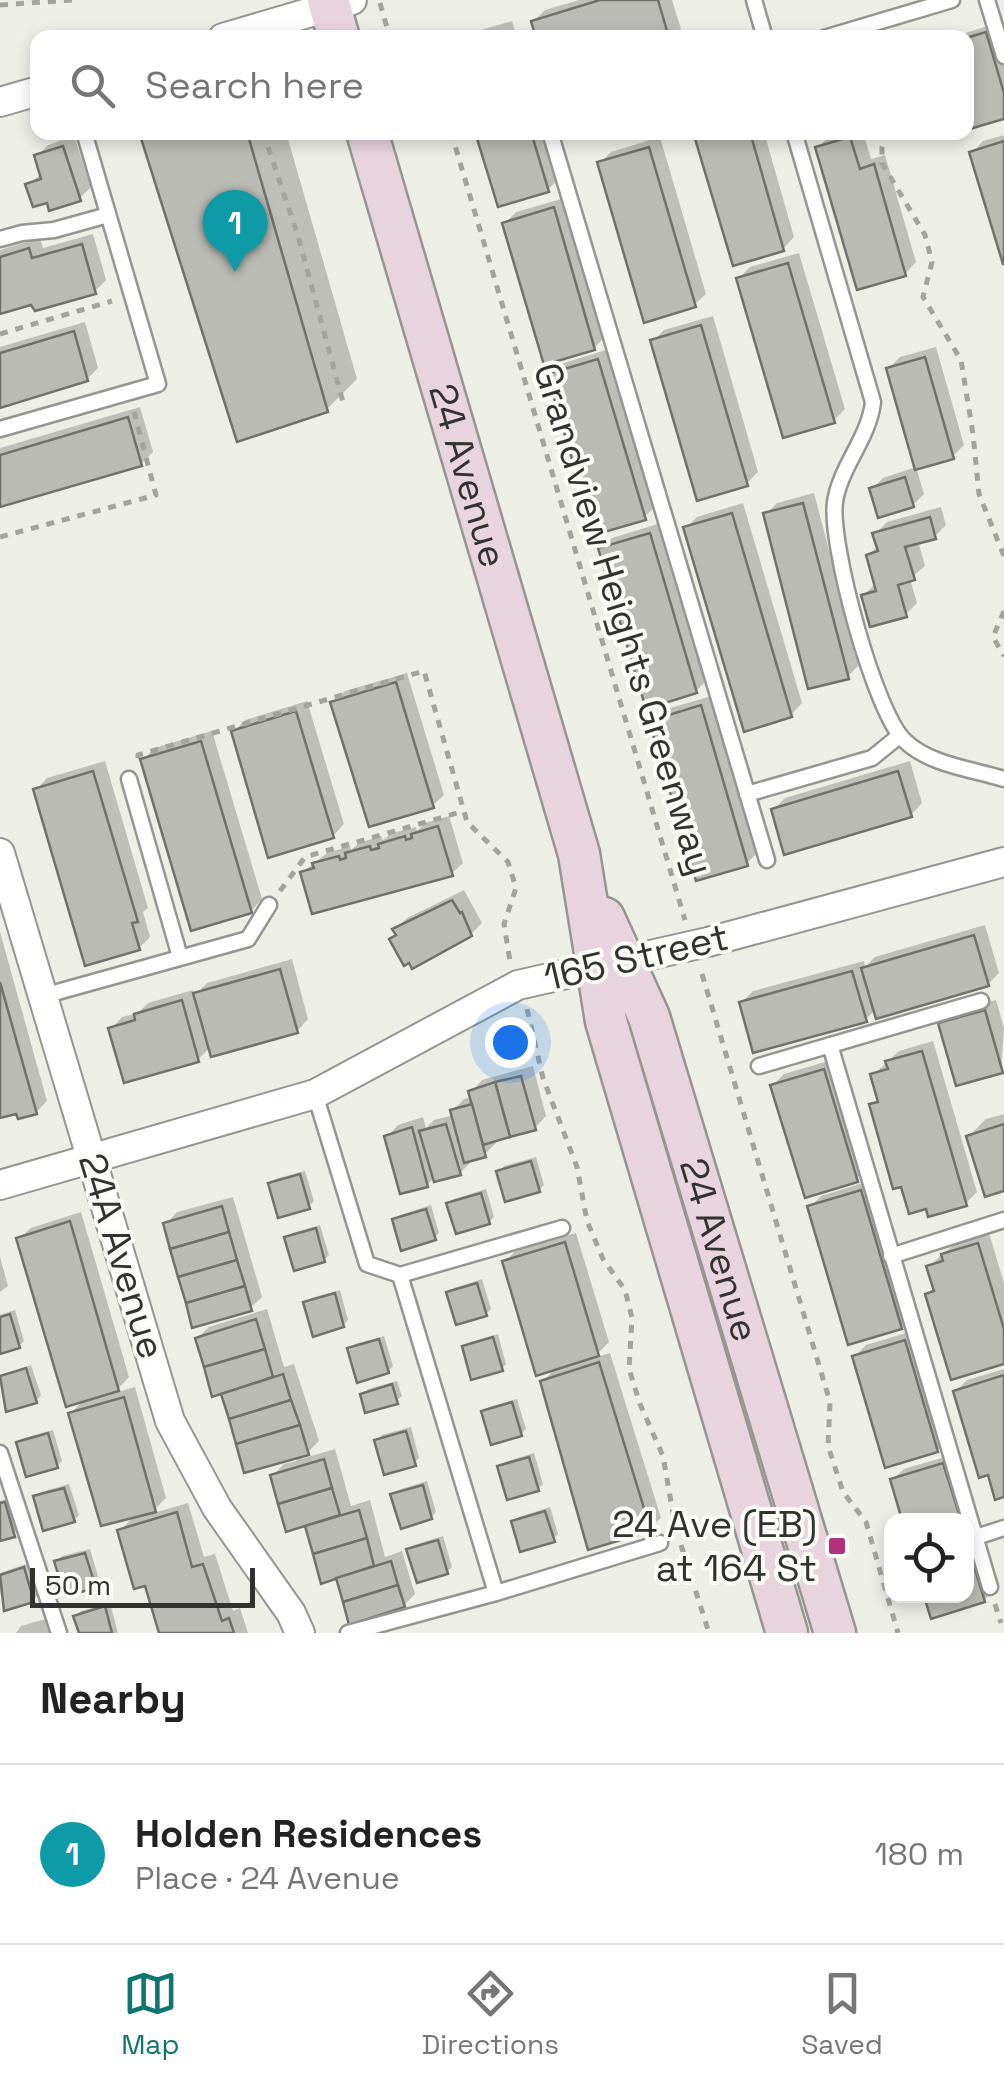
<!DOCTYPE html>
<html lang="en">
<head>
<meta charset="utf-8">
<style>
  body { margin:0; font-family:"Space Grotesk",sans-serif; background:#f6f6f6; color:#222 }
  .controls { position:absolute; right:30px; bottom:30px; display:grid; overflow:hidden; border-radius:20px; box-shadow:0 5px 15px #0003 }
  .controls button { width:90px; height:90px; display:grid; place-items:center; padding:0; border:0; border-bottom:2px solid #e0e0e0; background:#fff; color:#222; font:50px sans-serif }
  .scale { position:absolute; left:30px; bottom:25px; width:225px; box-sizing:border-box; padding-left:10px; border:5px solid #323330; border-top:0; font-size:28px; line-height:35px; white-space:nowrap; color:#323330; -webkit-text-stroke:8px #fbfcf5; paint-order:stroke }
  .you { position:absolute; left:510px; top:1042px; width:35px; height:35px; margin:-25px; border:8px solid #fff; border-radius:50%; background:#1a73e8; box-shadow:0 0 0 15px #1a73e833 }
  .badge { display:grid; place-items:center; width:65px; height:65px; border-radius:50%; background:#0f766e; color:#fff; font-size:32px; font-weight:700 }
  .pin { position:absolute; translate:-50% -82px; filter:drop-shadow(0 2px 5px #0008) }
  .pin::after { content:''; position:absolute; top:52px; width:35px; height:30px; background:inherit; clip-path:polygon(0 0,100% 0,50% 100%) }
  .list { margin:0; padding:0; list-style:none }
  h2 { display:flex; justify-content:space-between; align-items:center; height:130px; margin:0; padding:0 40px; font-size:42px }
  h2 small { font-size:32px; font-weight:400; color:#767676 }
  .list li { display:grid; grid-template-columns:65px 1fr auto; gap:30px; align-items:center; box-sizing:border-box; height:180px; padding:0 40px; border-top:2px solid #e0e0e0 }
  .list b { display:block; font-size:38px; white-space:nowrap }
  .list p { margin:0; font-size:32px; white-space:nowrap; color:#767676 }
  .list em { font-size:32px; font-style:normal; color:#767676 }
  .icon { flex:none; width:55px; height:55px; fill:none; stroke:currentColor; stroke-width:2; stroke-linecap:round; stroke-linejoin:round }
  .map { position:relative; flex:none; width:1004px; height:1633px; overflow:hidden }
  .search { position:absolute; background:#fff; box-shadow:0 5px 15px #0003; left:30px; right:30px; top:30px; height:110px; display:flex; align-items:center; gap:25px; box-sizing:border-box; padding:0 35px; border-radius:20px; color:#767676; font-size:38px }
  .sheet { height:310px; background:#fff }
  nav { display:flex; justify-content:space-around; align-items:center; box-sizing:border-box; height:140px; border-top:2px solid #e0e0e0; background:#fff; font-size:28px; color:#767676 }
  nav a { display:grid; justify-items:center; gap:5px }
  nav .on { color:#0f766e }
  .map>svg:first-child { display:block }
  .shadow { fill:#0003 }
  .building { fill:#b9bbb4; stroke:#6f716a; stroke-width:2.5 }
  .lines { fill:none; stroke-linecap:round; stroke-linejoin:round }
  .service-casing { stroke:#94968f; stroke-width:19 }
  .minor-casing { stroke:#94968f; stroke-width:32 }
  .secondary-casing { stroke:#94968f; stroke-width:45 }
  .path { stroke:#a2a49e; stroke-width:5; stroke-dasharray:8 8; stroke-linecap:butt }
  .service { stroke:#fff; stroke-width:14 }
  .minor { stroke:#fff; stroke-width:28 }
  .secondary { stroke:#e8d4df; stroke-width:40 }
  .poi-dot { fill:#af3180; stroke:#fbfcf5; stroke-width:4 }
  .labels { text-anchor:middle; stroke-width:8; stroke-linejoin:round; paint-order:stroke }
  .street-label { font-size:38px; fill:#323330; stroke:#fbfcf5 }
  .poi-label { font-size:38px; fill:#323330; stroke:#fbfcf5; text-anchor:end }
</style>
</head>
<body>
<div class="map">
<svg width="1004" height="1633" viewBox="0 0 1004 1633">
  <rect width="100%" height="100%" fill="#edefe7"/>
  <!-- shadow -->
  <g class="shadow">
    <polygon points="579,0 672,0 681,29 673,38 538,38 534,21 545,10"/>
    <polygon points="512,21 517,38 462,38 464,35"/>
    <polygon points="997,23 1004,46 1004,116 966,127 966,38 950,38"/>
    <polygon points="142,132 286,132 357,379 326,410"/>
    <polygon points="478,132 545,132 559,179 547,190"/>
    <polygon points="696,132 764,132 794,237 783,249"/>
    <polygon points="843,132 863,132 871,159 885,155 916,262 905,274 818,148 829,136"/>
    <polygon points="1004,135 1004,260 972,153 983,141"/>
    <polygon points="74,136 91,187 79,199 48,200 28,185 42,173 37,156 48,145"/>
    <polygon points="660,137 706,294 694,305 600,163 611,152"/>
    <polygon points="565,198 606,336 594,348 505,223 516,212"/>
    <polygon points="93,234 106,280 94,292 32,302 0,311 0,250 40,238 43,248"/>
    <polygon points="799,253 845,409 833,421 739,278 750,267"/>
    <polygon points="713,316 758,472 747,483 653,341 664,330"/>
    <polygon points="85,322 98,368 87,379 0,405 0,347"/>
    <polygon points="936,347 964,445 953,456 889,368 900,357"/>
    <polygon points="609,349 656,506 644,517 550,375 561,364"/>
    <polygon points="140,407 153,452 141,464 0,505 0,448"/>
    <polygon points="916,467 924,494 913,505 872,489 883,478"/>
    <polygon points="814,493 859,665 848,676 766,514 777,503"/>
    <polygon points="743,503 802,703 791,715 686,528 697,517"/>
    <polygon points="941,507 946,525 935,536 918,541 925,566 910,579 917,603 906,614 863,596 876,583 868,555 879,545 875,534 887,522"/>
    <polygon points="661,523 707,680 696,691 601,549 612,538"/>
    <polygon points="407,673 444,795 432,806 333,702 345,691"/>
    <polygon points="712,696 758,852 747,863 652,721 663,710"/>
    <polygon points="307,701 344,824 333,836 234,731 245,720"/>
    <polygon points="212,731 262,899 251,911 143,760 154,748"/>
    <polygon points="105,761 148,908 143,912 150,937 139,948 36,790 47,778"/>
    <polygon points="910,761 922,803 911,815 774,809 785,798"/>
    <polygon points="449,816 463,863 451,874 303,872 327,853 350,846 351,850 359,843 381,836 383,840 392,833 416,827 417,831 425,823"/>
    <polygon points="464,890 482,923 471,934 398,934 396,929 407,918"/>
    <polygon points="985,925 999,973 988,984 876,1009 865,1020 742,1002 753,991 864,961 865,967 875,957"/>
    <polygon points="0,932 47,1101 36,1112 17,1111 0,1115"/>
    <polygon points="292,959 308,1019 297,1031 211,1047 198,1059 111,1029 122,1017 138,1013 148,1003 193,990 194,996 207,983"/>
    <polygon points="996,1000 1004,1028 1001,1070 940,1024 952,1012"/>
    <polygon points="933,1041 977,1192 965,1204 927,1206 872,1105 879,1097 873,1075 899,1051"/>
    <polygon points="835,1059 868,1168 856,1179 773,1085 784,1074"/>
    <polygon points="533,1066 546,1116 535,1128 495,1139 496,1143 484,1155 470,1158 471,1162 460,1173 435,1177 427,1185 387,1137 398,1125 423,1117 426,1128 434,1120 454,1115 452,1111 464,1099 472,1097 471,1092 482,1080"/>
    <polygon points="1004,1114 1004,1189 969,1136 986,1119"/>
    <polygon points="536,1157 544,1185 539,1190 499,1172 504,1166"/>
    <polygon points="305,1171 314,1201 309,1206 270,1184 275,1179"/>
    <polygon points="872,1180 912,1316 901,1327 810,1207 821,1196"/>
    <polygon points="486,1189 494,1217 489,1222 449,1204 454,1199"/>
    <polygon points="233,1197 262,1297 250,1308 166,1224 177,1212"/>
    <polygon points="431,1205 439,1233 434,1238 395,1220 400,1215"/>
    <polygon points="81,1212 129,1377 114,1393 135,1387 166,1498 150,1514 188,1503 204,1557 215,1554 233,1611 240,1608 248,1633 161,1633 147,1583 120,1531 136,1514 70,1414 86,1398 19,1239 31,1228"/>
    <polygon points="320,1225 329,1255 324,1260 287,1238 292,1233"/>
    <polygon points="576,1233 609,1342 593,1358 610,1353 661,1518 649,1529 543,1381 557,1367 505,1262 516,1250"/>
    <polygon points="989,1233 1004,1283 1004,1361 927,1294 935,1287 929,1267 940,1256 955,1244"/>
    <polygon points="0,1257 8,1286 0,1292"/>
    <polygon points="482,1279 491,1309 486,1314 449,1293 454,1288"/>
    <polygon points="340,1290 348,1320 343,1325 306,1303 311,1298"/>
    <polygon points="267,1309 284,1367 294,1364 319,1441 301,1459 335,1449 351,1506 370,1500 385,1557 402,1551 415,1594 404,1605 337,1575 323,1580 306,1523 272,1476 284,1464 297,1461 295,1456 222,1390 197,1338 209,1327"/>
    <polygon points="15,1310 24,1341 19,1346 0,1352 0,1315"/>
    <polygon points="916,1330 948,1439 937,1450 855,1356 866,1345"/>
    <polygon points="498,1334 506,1364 501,1369 465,1347 470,1342"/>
    <polygon points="384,1336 393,1366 388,1371 350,1349 355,1344"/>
    <polygon points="31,1365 41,1395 36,1401 8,1409 0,1377"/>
    <polygon points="1004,1369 1004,1494 955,1392 967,1380"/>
    <polygon points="397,1381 402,1396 396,1401 363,1394 368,1389"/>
    <polygon points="517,1399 526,1429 521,1434 484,1412 489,1407"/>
    <polygon points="411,1427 419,1458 414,1463 377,1440 382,1435"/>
    <polygon points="53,1430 62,1461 57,1466 19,1443 24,1438"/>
    <polygon points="534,1453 543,1484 538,1489 500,1467 505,1462"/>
    <polygon points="955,1454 995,1589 984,1600 933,1615 927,1596 966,1596 966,1520 904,1520 892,1480 904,1469"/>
    <polygon points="427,1481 436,1512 431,1517 393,1495 398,1490"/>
    <polygon points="69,1484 79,1515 74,1520 36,1497 41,1492"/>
    <polygon points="9,1498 19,1530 0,1539 0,1501"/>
    <polygon points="550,1507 558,1534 553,1540 514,1522 519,1517"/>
    <polygon points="443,1536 452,1567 447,1572 409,1550 414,1545"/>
    <polygon points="90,1549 99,1580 94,1585 57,1561 62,1556"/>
    <polygon points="29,1563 38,1595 33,1600 5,1608 0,1591 0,1573"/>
    <polygon points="110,1603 118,1633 81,1633 76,1616 81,1611"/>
    <polygon points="49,1618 53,1633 16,1633 21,1626"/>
  </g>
  <!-- building -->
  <g class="building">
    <polygon points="600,0 658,0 669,38 536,38 531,21"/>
    <polygon points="986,32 1004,93 1004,119 966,130 966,38"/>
    <polygon points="139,132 247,132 328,412 237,442"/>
    <polygon points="475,132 531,132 549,192 498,207"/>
    <polygon points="693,132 750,132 784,251 733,266"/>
    <polygon points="850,137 860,169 874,164 906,276 857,290 815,147"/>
    <polygon points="1004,141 1004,264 1003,264 969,152"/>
    <polygon points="63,146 81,201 49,211 47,203 33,207 25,184 41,179 34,155"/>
    <polygon points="649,147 696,307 644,323 597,162"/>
    <polygon points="554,207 595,350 544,365 502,223"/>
    <polygon points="82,244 96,294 35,311 31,305 0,314 0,257 29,248 32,258"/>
    <polygon points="788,263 835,423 783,438 736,278"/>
    <polygon points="701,325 748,486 697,501 650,340"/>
    <polygon points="74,331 88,381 0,408 0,353"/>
    <polygon points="925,357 954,459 915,470 886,368"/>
    <polygon points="598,359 646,520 594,535 547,374"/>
    <polygon points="128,417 142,466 0,507 0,455"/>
    <polygon points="905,477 914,507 878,518 869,488"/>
    <polygon points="803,503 849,679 808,689 763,513"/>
    <polygon points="732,513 792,717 744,732 683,527"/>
    <polygon points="930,517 936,539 905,547 915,580 898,585 907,617 870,627 861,595 876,591 866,555 878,551 872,533"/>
    <polygon points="650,533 697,693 646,709 598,548"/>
    <polygon points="396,682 434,808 369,827 330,702"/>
    <polygon points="701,705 748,866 696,881 649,721"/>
    <polygon points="296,711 334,838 268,858 231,731"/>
    <polygon points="201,741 252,913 191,931 140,759"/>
    <polygon points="93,771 138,922 132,923 140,950 85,966 33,789"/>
    <polygon points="898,771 912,817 784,855 771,809"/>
    <polygon points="438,826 453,876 312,914 300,872 314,868 312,863 339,856 340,860 346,858 345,853 370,846 371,850 379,848 378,844 405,836 406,840 412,838 411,834"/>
    <polygon points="452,900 460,913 462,912 472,936 412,969 409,963 404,966 389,939 396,935 392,929"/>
    <polygon points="974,935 989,986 876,1019 861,968"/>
    <polygon points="280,969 298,1033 211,1057 193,993"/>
    <polygon points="852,971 867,1022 753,1053 739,1002"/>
    <polygon points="0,982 37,1114 18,1119 16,1114 0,1118"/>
    <polygon points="182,1000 199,1062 124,1083 108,1028 135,1020 134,1014"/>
    <polygon points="985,1010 1003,1073 956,1086 938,1023"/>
    <polygon points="922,1051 967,1206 928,1217 926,1209 909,1214 901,1187 893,1189 869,1104 878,1102 870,1074 888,1069 885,1061"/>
    <polygon points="824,1069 858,1182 805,1198 770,1085"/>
    <polygon points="521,1076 536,1130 510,1137 495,1082"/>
    <polygon points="495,1082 510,1137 483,1145 468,1091"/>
    <polygon points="472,1104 486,1157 464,1163 450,1110"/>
    <polygon points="446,1124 461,1175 434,1182 419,1131"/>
    <polygon points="1004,1124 1004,1191 985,1197 966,1136"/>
    <polygon points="412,1127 428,1187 400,1194 384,1136"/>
    <polygon points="531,1161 540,1192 505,1202 496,1171"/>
    <polygon points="300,1174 310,1209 278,1218 268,1183"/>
    <polygon points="861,1190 902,1329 848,1345 807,1206"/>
    <polygon points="481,1193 490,1224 456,1234 446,1203"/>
    <polygon points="222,1206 229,1232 170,1249 163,1223"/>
    <polygon points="426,1209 436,1240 401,1251 392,1219"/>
    <polygon points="70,1221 119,1391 66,1407 16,1238"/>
    <polygon points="316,1228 325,1262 294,1271 284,1237"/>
    <polygon points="229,1232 237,1260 178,1277 170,1249"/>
    <polygon points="565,1242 599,1356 536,1376 502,1261"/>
    <polygon points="978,1243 1004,1329 1004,1364 951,1380 925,1294 934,1291 926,1266 943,1261 941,1254"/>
    <polygon points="237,1260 245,1286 186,1303 178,1277"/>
    <polygon points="477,1283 487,1316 456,1325 446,1292"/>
    <polygon points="245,1286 252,1311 192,1328 186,1303"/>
    <polygon points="335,1293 344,1327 313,1337 303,1302"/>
    <polygon points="10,1314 20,1348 0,1354 0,1317"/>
    <polygon points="256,1319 265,1349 204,1367 195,1338"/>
    <polygon points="493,1337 503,1371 471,1380 462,1346"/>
    <polygon points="379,1339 389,1373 357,1383 347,1348"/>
    <polygon points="905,1340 938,1452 885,1468 852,1356"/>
    <polygon points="265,1349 273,1377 212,1397 204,1367"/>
    <polygon points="599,1362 651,1531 588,1550 540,1381"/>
    <polygon points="26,1368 37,1403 6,1412 0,1376"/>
    <polygon points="283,1374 291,1400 229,1419 221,1394"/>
    <polygon points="1004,1375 1004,1497 995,1500 988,1475 979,1478 953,1391"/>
    <polygon points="392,1384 398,1404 365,1413 360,1394"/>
    <polygon points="124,1397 156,1512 101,1526 68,1413"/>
    <polygon points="291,1400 300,1425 236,1444 229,1419"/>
    <polygon points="512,1402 522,1436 491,1445 481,1411"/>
    <polygon points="300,1425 309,1455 244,1473 236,1444"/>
    <polygon points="406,1431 416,1466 384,1475 374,1440"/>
    <polygon points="48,1433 58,1468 26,1477 16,1442"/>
    <polygon points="529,1457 539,1491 507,1500 497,1466"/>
    <polygon points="324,1459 332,1488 278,1504 270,1475"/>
    <polygon points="943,1463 961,1520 902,1520 890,1479"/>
    <polygon points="423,1485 432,1519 401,1529 390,1494"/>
    <polygon points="64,1488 75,1522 43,1531 33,1496"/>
    <polygon points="332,1488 340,1515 286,1532 278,1504"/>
    <polygon points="5,1502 15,1537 0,1541 0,1503"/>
    <polygon points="359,1510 367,1538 313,1554 305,1526"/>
    <polygon points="545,1511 555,1542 520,1552 511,1521"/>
    <polygon points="177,1512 192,1567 203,1564 222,1621 229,1618 234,1633 159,1633 145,1586 134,1589 117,1530"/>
    <polygon points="367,1538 374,1566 321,1584 313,1554"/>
    <polygon points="438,1540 448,1574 417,1583 406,1549"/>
    <polygon points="966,1540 985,1602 931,1619 924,1596 966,1596"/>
    <polygon points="85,1553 96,1588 65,1596 54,1561"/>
    <polygon points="391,1561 398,1585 343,1602 336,1578"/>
    <polygon points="24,1567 34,1602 4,1611 0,1575"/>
    <polygon points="398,1585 405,1607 349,1625 343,1602"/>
    <polygon points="105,1606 112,1633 79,1633 73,1616"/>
  </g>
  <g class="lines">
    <!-- service casing -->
    <g class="service-casing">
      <g id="service">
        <polyline points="754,0 765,38"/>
        <polyline points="987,0 1004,56"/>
        <polyline points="824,38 952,0"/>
        <polyline points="550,132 767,860"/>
        <path d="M794 132 873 402C869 438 840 467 835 502 829 543 875 714 905 741 930 765 972 769 1004 779"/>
        <polyline points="0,239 22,233 54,230 108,215"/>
        <polyline points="0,429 158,384 84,132"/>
        <polyline points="129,779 180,957"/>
        <polyline points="747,794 872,758 899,736"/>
        <polyline points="43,996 248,939 269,905"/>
        <polyline points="830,1045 990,1587"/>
        <polyline points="759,1066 981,1001"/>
        <polyline points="315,1094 367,1264 400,1275 496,1593 348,1633"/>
        <polyline points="891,1256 1004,1220"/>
        <polyline points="400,1275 562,1228"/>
        <polyline points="0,1453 59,1633"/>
        <polyline points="976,1537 1004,1528"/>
        <polyline points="496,1593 660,1543"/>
      </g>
    </g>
    <!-- minor casing -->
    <g class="minor-casing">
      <g id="minor">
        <polyline points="223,38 352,0"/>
        <polyline points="0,102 38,91"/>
        <polyline points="0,853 170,1421 217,1508 291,1613 300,1633"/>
        <polyline points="0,1185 315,1094 518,985 708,942 1004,862"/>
      </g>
    </g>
    <!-- secondary casing -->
    <g class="secondary-casing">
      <g id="secondary">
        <polyline points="328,0 339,38"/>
        <path id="s1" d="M367 132 579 854 606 1021 787 1633"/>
        <path id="s2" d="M604 918 649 1017 835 1633"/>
      </g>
    </g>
    <!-- path -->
    <g class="path">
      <polyline points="380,3 388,31 395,38"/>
      <polyline points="0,5 73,0"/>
      <polyline points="263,132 298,236 344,406"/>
      <polyline points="451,132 685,920"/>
      <polyline points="889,132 882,147 882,163 925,235 932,262 923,297 961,360 973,434 979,494 1004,556"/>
      <polyline points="0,334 112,301"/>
      <polyline points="0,537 156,495 134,412"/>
      <polyline points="1004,611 993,637 1004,656"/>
      <polyline points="138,758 138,755 424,671 467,822 508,862 516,888 504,924 510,961"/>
      <polyline points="280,891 305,857 464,811"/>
      <polyline points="702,974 830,1402 828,1446 843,1492 866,1522 898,1633"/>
      <polyline points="527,1009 543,1078 577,1167 587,1221 603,1259 625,1290 632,1318 629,1369 640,1404 663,1456 675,1525"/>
      <polyline points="681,1545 709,1633"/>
      <polyline points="995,1604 1001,1623"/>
    </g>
    <!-- service -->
    <use href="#service" class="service"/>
    <!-- minor -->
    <use href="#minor" class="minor"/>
    <!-- secondary -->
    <use href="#secondary" class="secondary"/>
  </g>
  <!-- markers -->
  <rect class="poi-dot" x="827" y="1536" width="20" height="20" rx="5"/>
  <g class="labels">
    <!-- street labels -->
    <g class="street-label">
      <text dy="13" stroke="none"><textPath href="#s1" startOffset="358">24 Avenue</textPath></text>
      <text transform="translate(624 619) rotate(73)" y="13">Grandview Heights Greenway</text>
      <text transform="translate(636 957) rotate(-13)" y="13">165 Street</text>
      <text dy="13" stroke="none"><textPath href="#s2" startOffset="352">24 Avenue</textPath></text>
      <text transform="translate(122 1256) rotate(73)" y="13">24A Avenue</text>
    </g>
    <!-- poi labels -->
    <g class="poi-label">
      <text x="817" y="1537">24 Ave (EB)<tspan x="817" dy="44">at 164 St</tspan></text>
    </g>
  </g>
</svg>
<div class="controls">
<button><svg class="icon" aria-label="locate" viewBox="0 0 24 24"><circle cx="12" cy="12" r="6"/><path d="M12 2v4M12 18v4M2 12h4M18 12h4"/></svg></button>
</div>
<div class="scale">50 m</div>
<div class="you"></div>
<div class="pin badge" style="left:235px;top:272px;background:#0f9aa8">1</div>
<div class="search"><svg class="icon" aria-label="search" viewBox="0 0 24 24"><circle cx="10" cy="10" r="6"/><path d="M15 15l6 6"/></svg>Search here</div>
</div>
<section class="sheet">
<h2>Nearby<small></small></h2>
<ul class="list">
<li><span class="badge" style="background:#0f9aa8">1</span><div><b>Holden Residences</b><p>Place · 24 Avenue</p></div><em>180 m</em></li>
</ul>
</section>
<nav>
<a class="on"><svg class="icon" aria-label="map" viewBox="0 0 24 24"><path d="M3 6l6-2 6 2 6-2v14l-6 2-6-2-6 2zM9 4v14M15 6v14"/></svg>Map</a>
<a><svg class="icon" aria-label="directions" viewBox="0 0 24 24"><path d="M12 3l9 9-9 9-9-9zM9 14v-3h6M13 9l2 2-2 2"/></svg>Directions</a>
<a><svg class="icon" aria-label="saved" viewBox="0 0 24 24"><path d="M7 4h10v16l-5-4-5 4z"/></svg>Saved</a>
</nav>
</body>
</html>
